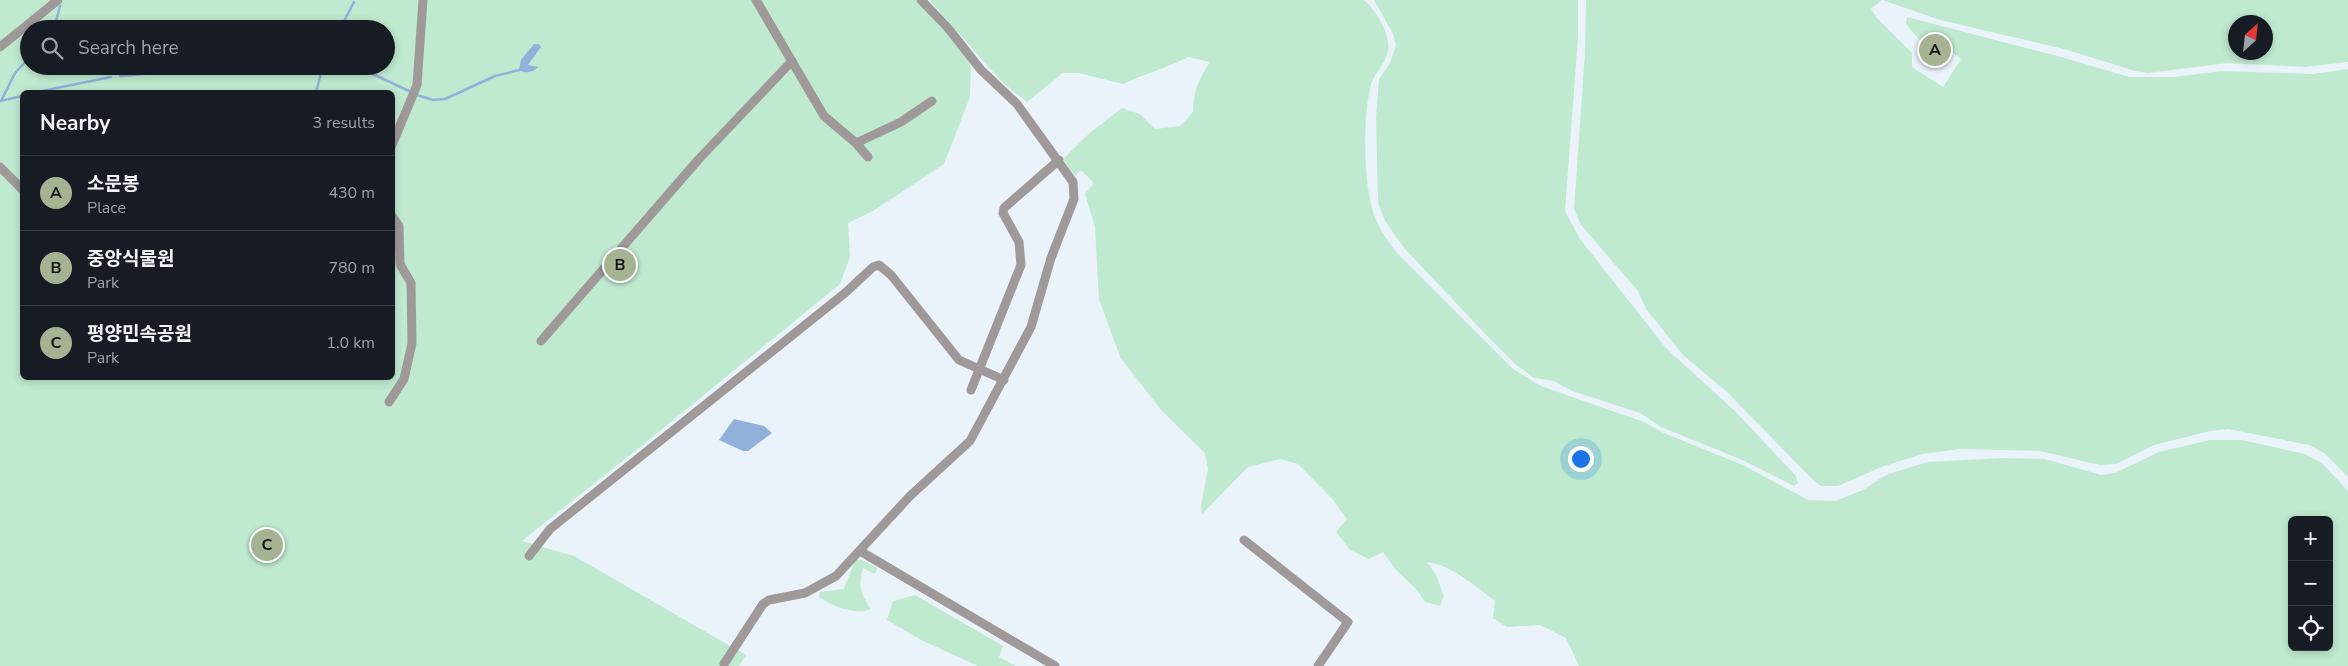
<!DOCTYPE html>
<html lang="en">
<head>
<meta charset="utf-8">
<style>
  body { margin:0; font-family:"Nunito Sans","Noto Sans KR",sans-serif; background:#20242c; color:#f1f3f6 }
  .controls { position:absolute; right:15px; bottom:15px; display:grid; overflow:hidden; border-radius:8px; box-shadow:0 2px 8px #0003 }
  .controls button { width:45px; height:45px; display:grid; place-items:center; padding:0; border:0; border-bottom:1px solid #363941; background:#171b24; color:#f1f3f6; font:25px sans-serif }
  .compass { position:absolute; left:2228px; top:15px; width:45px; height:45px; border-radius:50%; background:#171b24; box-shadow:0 2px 8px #0003; rotate:27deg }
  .you { position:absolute; left:1580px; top:458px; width:18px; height:18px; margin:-12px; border:4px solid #fff; border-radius:50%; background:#1a73e8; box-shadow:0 0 0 8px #1a73e833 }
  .badge { display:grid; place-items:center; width:32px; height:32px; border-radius:50%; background:#a5b392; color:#111; font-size:16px; font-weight:700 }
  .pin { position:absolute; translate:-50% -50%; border:2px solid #fff; box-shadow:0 1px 5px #0006 }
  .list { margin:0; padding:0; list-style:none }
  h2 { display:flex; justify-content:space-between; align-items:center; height:65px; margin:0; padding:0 20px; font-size:21px }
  h2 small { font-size:16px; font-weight:400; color:#9ea1a6 }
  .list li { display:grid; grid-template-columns:32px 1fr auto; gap:15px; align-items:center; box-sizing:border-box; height:75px; padding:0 20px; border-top:1px solid #363941 }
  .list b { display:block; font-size:19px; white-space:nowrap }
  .list p { margin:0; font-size:16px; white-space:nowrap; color:#9ea1a6 }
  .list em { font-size:16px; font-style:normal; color:#9ea1a6 }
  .icon { flex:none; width:28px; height:28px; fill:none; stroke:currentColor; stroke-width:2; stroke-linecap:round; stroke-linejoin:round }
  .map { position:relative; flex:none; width:2348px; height:666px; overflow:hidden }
  .search { position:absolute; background:#171b24; box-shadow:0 2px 8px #0003; left:20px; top:20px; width:375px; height:55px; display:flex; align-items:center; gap:12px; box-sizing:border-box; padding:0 18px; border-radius:28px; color:#9ea1a6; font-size:19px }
  .panel { position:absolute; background:#171b24; box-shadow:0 2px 8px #0003; left:20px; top:90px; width:375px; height:290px; border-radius:8px }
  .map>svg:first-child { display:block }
  .green { fill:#bfead0; fill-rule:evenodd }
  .water { fill:#91b1db }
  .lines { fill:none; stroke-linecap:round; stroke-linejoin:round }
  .stream { stroke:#91b1db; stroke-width:2.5 }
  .street { stroke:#9f9a99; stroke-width:9 }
</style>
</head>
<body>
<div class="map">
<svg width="2348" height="666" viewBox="0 0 2348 666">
  <rect width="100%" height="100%" fill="#ebf3fa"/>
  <!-- green -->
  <g class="green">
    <path d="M0 0H918L944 27 966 56 971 67 970 97 944 164 873 211 848 223 850 257 840 284 644 444 522 541 574 556 746 655 739 666H0ZM29 29H386V66H29ZM22 92H392V378H22Z"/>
    <path d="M929 0H1364C1376 10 1391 35 1388 51 1386 64 1373 74 1370 88 1363 120 1363 187 1375 217 1380 231 1389 242 1397 253L1513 369 1541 386 1644 422 1664 433 1743 465 1808 500 1835 501 1863 490 1886 475 1927 462 2003 458 2045 459 2101 475 2115 473 2159 452 2210 440H2242L2305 454 2323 464 2348 491V666H1579L1566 638 1540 625 1507 627 1493 618 1495 601C1475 586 1452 565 1427 562L1436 575 1444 596 1440 606 1425 602 1416 589 1396 570 1383 552 1369 559 1350 550 1336 532 1347 519 1333 500 1298 464 1280 459 1248 467 1202 514 1201 506 1208 469 1205 453 1161 410 1120 357 1099 299 1095 227 1085 194 1094 183 1081 170 1075 176 1063 159 1091 132 1122 108 1140 114 1155 129 1180 126 1193 112C1193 91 1199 79 1210 62L1188 57C1167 68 1144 74 1123 84L1079 73H1063L1027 102 1003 83ZM2292 520H2329V647H2292Z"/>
    <polygon points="1374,0 1578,0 1578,36 1565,211 1580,239 1666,348 1736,412 1796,476 1798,483 1794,486 1740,459 1661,427 1640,413 1572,391 1554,381 1534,378 1514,363 1489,338 1405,249 1385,221 1378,203 1376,117 1379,79 1390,63 1396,45 1393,34"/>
    <path d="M1586 0H2348V62L2305 67 2228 63 2148 73 2135 71 2064 49 1940 20 1882 0 1871 9 1877 18 1912 53V67L1943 87 1961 59 1933 37 1922 43 1906 24 1907 17 2065 58 2129 77H2173L2222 71 2314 74 2348 69V477L2324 453 2309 445 2228 429 2210 431 2154 445 2116 464 2100 465 2040 451 1961 449 1923 454 1884 466 1838 486H1821L1815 482 1728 393 1683 355 1646 309 1638 291 1581 225 1574 209 1585 53ZM2236 22H2266V52H2236Z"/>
    <path d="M855 560H862L877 568 875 574 863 568C858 588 860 592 871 609 856 616 832 606 819 597L820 592 844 589Z"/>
    <polygon points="915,595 1003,646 999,657 1016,666 978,666 921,640 887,620 893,601"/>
  </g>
  <!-- water -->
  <g class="water">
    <path d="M534 44H539L541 47 528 65 538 67C534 72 525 74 519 70L521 60Z"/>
    <polygon points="734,419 764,426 772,433 748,451 743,451 719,440"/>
  </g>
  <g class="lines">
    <!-- stream -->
    <g class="stream">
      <polyline points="54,29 60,6"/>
      <polyline points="340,29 354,2"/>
      <polyline points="356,66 411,92"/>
      <polyline points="188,69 205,66"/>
      <polyline points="120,76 178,71"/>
      <polyline points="37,92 111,77"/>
      <polyline points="316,92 323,66"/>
      <polyline points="417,95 433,100 445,99 495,76 519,70"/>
      <polyline points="0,101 22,96"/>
      <polyline points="1,101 15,73 29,58"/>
    </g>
    <!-- street -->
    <g class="street">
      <polyline points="756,0 824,116 856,143 868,157"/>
      <polyline points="0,47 58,0"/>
      <polyline points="856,143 901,122 932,101"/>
      <polyline points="392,145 417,85 423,0"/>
      <polyline points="0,167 22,189"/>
      <polyline points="541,341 698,160 792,61"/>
      <polyline points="971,390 1021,265 1019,242 1003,213 1004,208 1059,160"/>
      <polyline points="389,402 404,379 412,343 411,283 400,264 399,226 392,216"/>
      <polyline points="1244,540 1348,622 1318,666"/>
      <polyline points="860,551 1055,666"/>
      <polyline points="529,556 550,529 845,293 873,267 879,265 891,275 959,360 1004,380"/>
      <polyline points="724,664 763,604 769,600 805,593 836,576 910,496 970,441 1031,327 1051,258 1074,199 1073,182 1027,118 1017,104 981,70 948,28 921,0"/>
    </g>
  </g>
</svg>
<div class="controls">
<button>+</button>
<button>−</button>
<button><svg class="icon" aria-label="locate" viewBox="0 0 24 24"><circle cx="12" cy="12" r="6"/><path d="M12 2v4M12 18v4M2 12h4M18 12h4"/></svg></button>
</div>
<svg class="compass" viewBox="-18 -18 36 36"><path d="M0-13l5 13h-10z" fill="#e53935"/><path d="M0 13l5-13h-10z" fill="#9ea1a6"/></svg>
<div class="you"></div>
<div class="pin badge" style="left:1935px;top:50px">A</div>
<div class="pin badge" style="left:620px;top:265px">B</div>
<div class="pin badge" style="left:267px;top:545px">C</div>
<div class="search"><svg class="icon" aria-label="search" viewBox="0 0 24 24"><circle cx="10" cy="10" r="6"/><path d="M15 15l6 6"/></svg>Search here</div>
<section class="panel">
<h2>Nearby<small>3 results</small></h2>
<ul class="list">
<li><span class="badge">A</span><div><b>소문봉</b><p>Place</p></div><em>430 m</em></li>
<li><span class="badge">B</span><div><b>중앙식물원</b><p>Park</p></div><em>780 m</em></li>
<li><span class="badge">C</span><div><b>평양민속공원</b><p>Park</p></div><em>1.0 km</em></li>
</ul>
</section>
</div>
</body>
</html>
